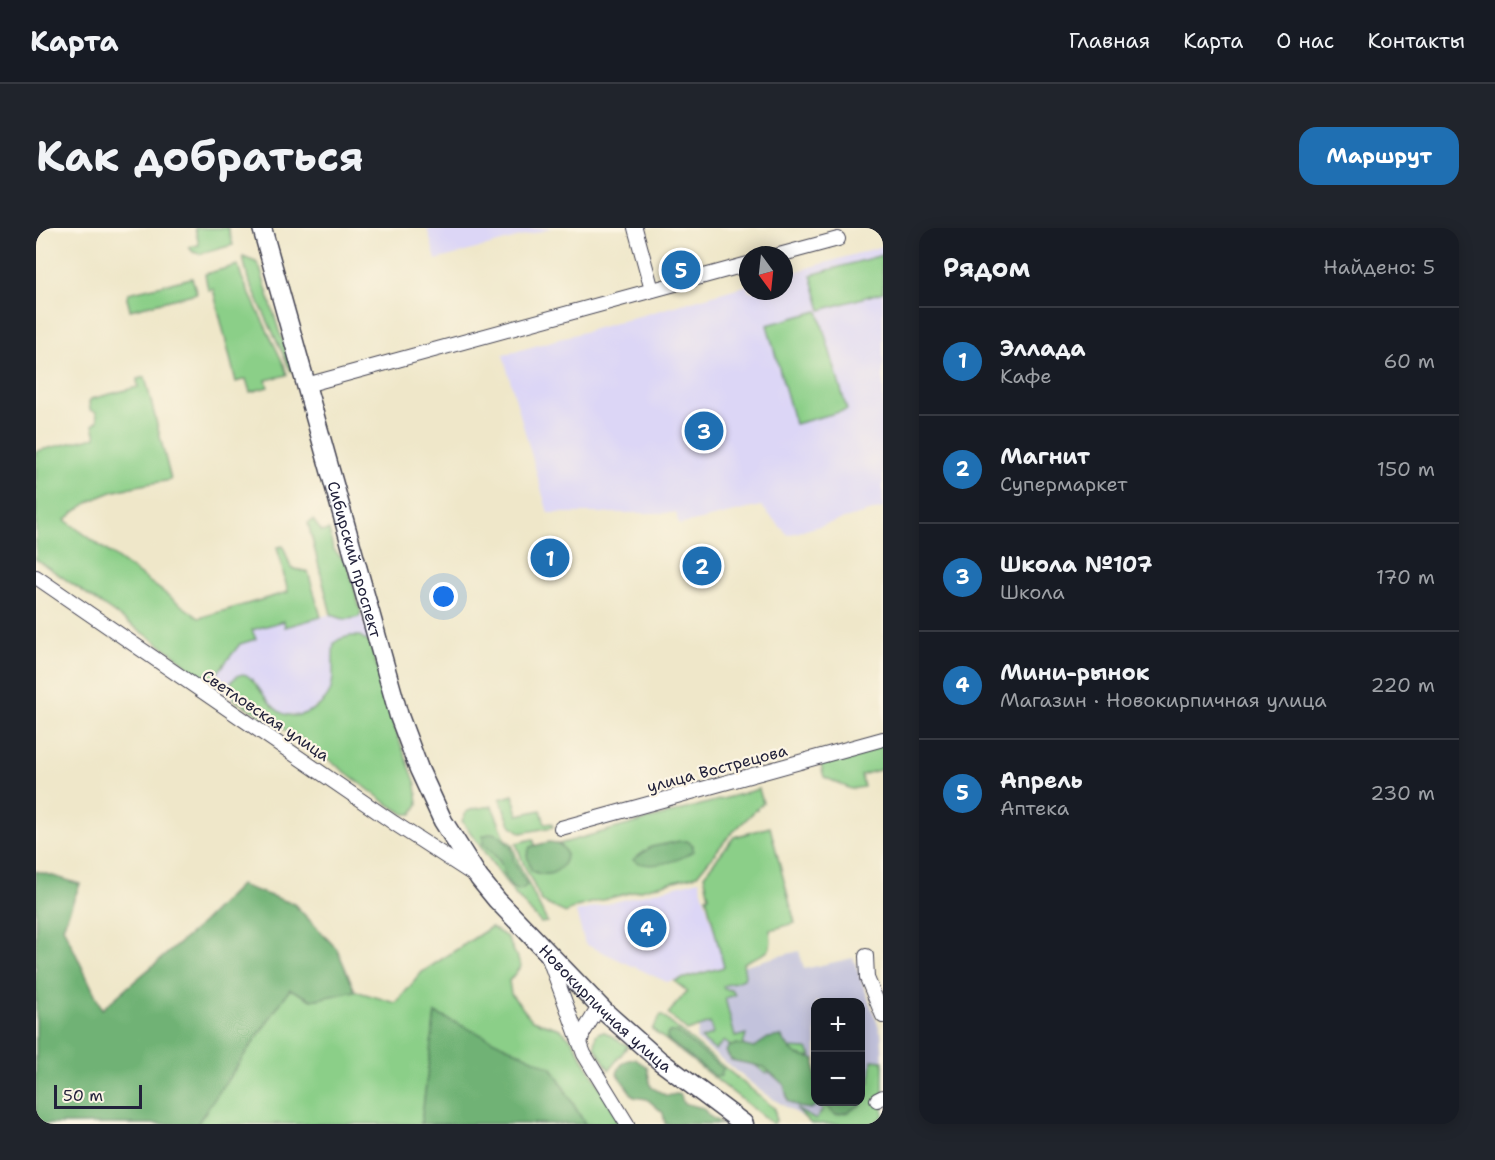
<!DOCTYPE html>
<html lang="ru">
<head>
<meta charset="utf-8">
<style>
  body { margin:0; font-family:"Shantell Sans",sans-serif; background:#20242c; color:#f1f3f6 }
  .controls { position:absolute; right:18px; bottom:18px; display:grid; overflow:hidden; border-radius:12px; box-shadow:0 3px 15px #0003 }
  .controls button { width:54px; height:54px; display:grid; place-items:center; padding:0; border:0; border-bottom:2px solid #363941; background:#171b24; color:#f1f3f6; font:30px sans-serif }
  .compass { position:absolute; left:703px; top:18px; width:54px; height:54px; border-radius:50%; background:#171b24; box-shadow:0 3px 15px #0003; rotate:165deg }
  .scale { position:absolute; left:18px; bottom:15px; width:88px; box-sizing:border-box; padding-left:6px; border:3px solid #22223b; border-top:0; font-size:16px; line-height:21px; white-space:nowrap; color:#22223b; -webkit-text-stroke:4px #fcf5e5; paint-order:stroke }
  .you { position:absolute; left:408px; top:369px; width:21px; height:21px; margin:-15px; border:4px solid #fff; border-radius:50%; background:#1a73e8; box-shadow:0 0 0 9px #1a73e833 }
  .badge { display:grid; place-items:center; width:39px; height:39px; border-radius:50%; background:#1f6fb2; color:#fff; font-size:20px; font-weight:700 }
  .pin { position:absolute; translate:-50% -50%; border:3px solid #fff; box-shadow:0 2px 6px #0006 }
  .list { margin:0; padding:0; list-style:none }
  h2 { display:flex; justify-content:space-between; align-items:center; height:78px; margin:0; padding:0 24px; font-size:26px }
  h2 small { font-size:20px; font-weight:400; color:#9ea1a6 }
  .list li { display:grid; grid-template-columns:39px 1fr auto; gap:18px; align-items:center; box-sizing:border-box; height:108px; padding:0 24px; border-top:2px solid #363941 }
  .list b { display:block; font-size:22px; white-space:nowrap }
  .list p { margin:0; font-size:20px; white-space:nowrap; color:#9ea1a6 }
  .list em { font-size:20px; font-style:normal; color:#9ea1a6 }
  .map { position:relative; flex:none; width:847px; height:896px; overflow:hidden; border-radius:18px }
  header { display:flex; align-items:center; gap:36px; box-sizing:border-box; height:84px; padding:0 30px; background:#171b24; border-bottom:2px solid #363941 }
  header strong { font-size:28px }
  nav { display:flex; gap:33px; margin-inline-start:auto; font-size:21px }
  .intro { display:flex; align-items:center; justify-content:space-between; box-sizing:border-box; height:144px; padding:0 36px }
  h1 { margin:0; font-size:42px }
  .button { padding:15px 27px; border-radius:18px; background:#1f6fb2; color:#fff; font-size:21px; font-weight:700 }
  main { display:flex; gap:36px; padding:0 36px }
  aside { flex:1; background:#171b24; border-radius:18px; box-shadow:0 3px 15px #0003 }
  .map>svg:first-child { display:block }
  .built { fill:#dcd6f6 }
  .industrial { fill:#c2c2dc }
  .green { fill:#8bcf88; stroke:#567862; stroke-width:1.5 }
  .forest { fill:#70b274; stroke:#496a58; stroke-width:1.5 }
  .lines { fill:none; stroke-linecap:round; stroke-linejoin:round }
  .minor-casing { stroke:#414050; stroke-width:16 }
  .major-casing { stroke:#414050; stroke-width:21 }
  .minor { stroke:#fff; stroke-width:14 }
  .major { stroke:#fff; stroke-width:18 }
  .labels { text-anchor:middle; stroke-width:4.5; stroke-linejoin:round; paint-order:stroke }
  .street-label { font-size:16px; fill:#22223b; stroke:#fcf5e5 }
</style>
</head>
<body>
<header>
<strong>Карта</strong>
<nav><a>Главная</a><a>Карта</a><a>О нас</a><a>Контакты</a></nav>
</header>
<div class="intro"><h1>Как добраться</h1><a class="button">Маршрут</a></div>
<main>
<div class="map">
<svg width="847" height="896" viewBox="0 0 847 896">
  <rect width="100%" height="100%" fill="#fcf5e5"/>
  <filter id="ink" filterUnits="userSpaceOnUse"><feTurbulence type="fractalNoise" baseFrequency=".0167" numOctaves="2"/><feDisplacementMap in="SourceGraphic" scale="12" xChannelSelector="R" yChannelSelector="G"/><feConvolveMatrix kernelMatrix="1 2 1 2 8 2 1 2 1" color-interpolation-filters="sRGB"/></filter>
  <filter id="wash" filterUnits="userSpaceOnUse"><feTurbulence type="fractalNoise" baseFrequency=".008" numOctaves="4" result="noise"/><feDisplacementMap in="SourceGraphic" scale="24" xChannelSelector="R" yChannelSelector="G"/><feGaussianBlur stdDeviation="1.35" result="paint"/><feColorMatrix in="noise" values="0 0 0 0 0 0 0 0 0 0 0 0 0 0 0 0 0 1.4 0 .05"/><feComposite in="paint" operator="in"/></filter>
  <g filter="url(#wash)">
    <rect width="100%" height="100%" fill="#efe7c9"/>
    <!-- built -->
    <g class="built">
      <polygon points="391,0 517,0 400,32"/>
      <polygon points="847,18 847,280 752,307 725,278 643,297 640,285 512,285 467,127 712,57 712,63 748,63 748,47"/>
      <polygon points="325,384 334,415 324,408 304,411 295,464 290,472 270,485 260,487 247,486 239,482 231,475 219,453 196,466 199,472 165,449 179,448 204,416 219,412 216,402 248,393 250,399 295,386 304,391"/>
      <polygon points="663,652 688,738 631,754 549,716 540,684"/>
    </g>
    <!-- industrial -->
    <polygon class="industrial" points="763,723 768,741 817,730 845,805 847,834 829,857 825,856 824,774 780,774 780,874 794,874 778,896 729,866 660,811 673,758 709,750 705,738"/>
    <!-- green -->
    <g class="green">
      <polygon points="159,0 192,0 197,17 164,26 157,24 153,19 163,17"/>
      <polygon points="846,27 847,64 785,82 775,47"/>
      <polygon points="207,29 220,34 224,40 243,103 258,142 255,143 212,51"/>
      <polygon points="202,37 206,50 248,137 251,147 230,152 232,159 214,164 210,151 200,154 177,61 172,62 169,46"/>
      <polygon points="156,50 161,65 94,82 91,70 92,65"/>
      <polygon points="782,83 811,182 759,196 731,97"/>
      <path d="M109 149 135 252C91 260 63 261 29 292L163 390 252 364 241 319 247 318 255 340 272 344 285 389 249 399 248 393 216 402 220 411 204 416 179 448 165 449 135 424 0 331V223L60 209 57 197 62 193 60 184 54 182 53 174 55 171 102 159 101 151Z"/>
      <path d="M277 292 286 304 293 302 297 321 311 335 325 384 323 389C312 392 305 392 295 386L272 295Z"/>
      <path d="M314 408H324L334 415 359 501 380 556 382 576 376 586H368L349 574 271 515 199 472 194 460 195 454C222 421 225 506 272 484 280 481 289 474 293 466 300 452 295 431 298 415L304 411Z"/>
      <polygon points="847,515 847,541 825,547 828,559 815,561 788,549 785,537 789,530"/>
      <polygon points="723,561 727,575 693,608 661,647 540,679 530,685 506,674 488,637 480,615 497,611 501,622"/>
      <polygon points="477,567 482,587 505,582 509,596 516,595 517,599 485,605 474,596 464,571"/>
      <polygon points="456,578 470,612 476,616 483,636 511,694 505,695 477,664 426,593 430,584 437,581"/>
      <path d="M734 599 759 695 734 702C738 730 728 723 707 735L709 747 708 751 687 758 688 761 696 762 699 767 689 770 699 809 710 806 707 818 720 827 750 820 771 821 776 828 741 844 729 845 688 813 679 822 665 811 677 806 674 795 651 803 632 786 651 763 638 753 688 739 670 669 673 668 668 647 698 609Z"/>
      <polygon points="455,699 471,709 485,738 473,753 475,766 496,792 524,801 536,812 586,896 549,896 516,840 399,786 385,896 161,896 254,761 276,772 319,763 360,775 386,744"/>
      <polygon points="625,787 739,881 740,893 737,896 616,801"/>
      <polygon points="564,804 569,804 592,818 573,842 559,819 560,807"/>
      <polygon points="836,832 847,833 847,891 845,890 838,896 775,896 760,881 780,892 787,881 783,879 787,874 824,874 825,853 834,855"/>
    </g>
    <!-- forest -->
    <g class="forest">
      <path d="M456 605 463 607 475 619 478 634 491 657C474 673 469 645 464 634 460 628 452 621 447 616V608Z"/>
      <path d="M644 613H651L657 617V623C643 634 612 642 597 632L615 619Z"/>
      <path d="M513 614C547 616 524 660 495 642L491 627 494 619Z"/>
      <polygon points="0,643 44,656 27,699 66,781 161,700 204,657 258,676 301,721 319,763 276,772 254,761 161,896 0,896"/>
      <polygon points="399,785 516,840 549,896 385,896"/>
      <polygon points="633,804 641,804 687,841 685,848 680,849 631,811 631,807"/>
      <path d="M745 808C757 827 758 827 779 831L780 874H824L825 857 828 863 826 876 812 884 800 887 786 875 774 881 762 879 752 873 748 857 728 839 695 832 690 824 692 819 701 816 717 820 732 810Z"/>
      <path d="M599 831 611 839 615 859 631 868 640 866 645 867 647 875 667 880 673 888 686 896H629L627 885 611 871 598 869 581 846C584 836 588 832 599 831Z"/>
    </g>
  </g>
  <g filter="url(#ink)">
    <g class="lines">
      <!-- minor casing -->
      <g class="minor-casing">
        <g id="minor">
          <polyline points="599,0 616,62"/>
          <polyline points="743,27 802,11"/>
          <polyline points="270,157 712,36"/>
          <polyline points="0,349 358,595 440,648"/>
          <polyline points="525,600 847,511"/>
          <polyline points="512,728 548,826 591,896"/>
          <polyline points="830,728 831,750 847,788"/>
          <polyline points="544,815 547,805 563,779"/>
          <polyline points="841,872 847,869"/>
        </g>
      </g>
      <!-- major casing -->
      <g class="major-casing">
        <g id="major">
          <path id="s1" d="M226 0 363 488 383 541 407 593 443 650 461 672 569 784 624 833 708 896"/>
        </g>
      </g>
      <!-- minor -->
      <use href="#minor" class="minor"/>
      <!-- major -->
      <use href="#major" class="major"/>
    </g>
  </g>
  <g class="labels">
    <!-- street labels -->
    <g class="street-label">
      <text dy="6" stroke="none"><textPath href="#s1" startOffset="344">Сибирский проспект</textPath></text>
      <text transform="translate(230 487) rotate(34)" y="6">Светловская улица</text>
      <text transform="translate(681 540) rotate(-15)" y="6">улица Вострецова</text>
      <text dy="6" stroke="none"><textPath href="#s1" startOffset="870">Новокирпичная улица</textPath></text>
    </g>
  </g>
</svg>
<div class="controls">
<button>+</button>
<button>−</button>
</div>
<svg class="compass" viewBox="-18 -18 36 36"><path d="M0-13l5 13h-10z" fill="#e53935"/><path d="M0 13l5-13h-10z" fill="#9ea1a6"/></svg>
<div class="scale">50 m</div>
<div class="you"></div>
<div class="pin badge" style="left:514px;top:330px">1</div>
<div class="pin badge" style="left:666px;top:338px">2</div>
<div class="pin badge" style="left:668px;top:203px">3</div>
<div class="pin badge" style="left:611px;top:700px">4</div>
<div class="pin badge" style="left:645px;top:42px">5</div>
</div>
<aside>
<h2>Рядом<small>Найдено: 5</small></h2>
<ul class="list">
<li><span class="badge">1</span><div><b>Эллада</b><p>Кафе</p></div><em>60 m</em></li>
<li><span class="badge">2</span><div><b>Магнит</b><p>Супермаркет</p></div><em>150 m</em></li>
<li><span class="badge">3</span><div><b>Школа №107</b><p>Школа</p></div><em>170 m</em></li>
<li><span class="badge">4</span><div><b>Мини-рынок</b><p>Магазин · Новокирпичная улица</p></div><em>220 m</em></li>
<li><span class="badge">5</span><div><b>Апрель</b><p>Аптека</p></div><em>230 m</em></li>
</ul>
</aside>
</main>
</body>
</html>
